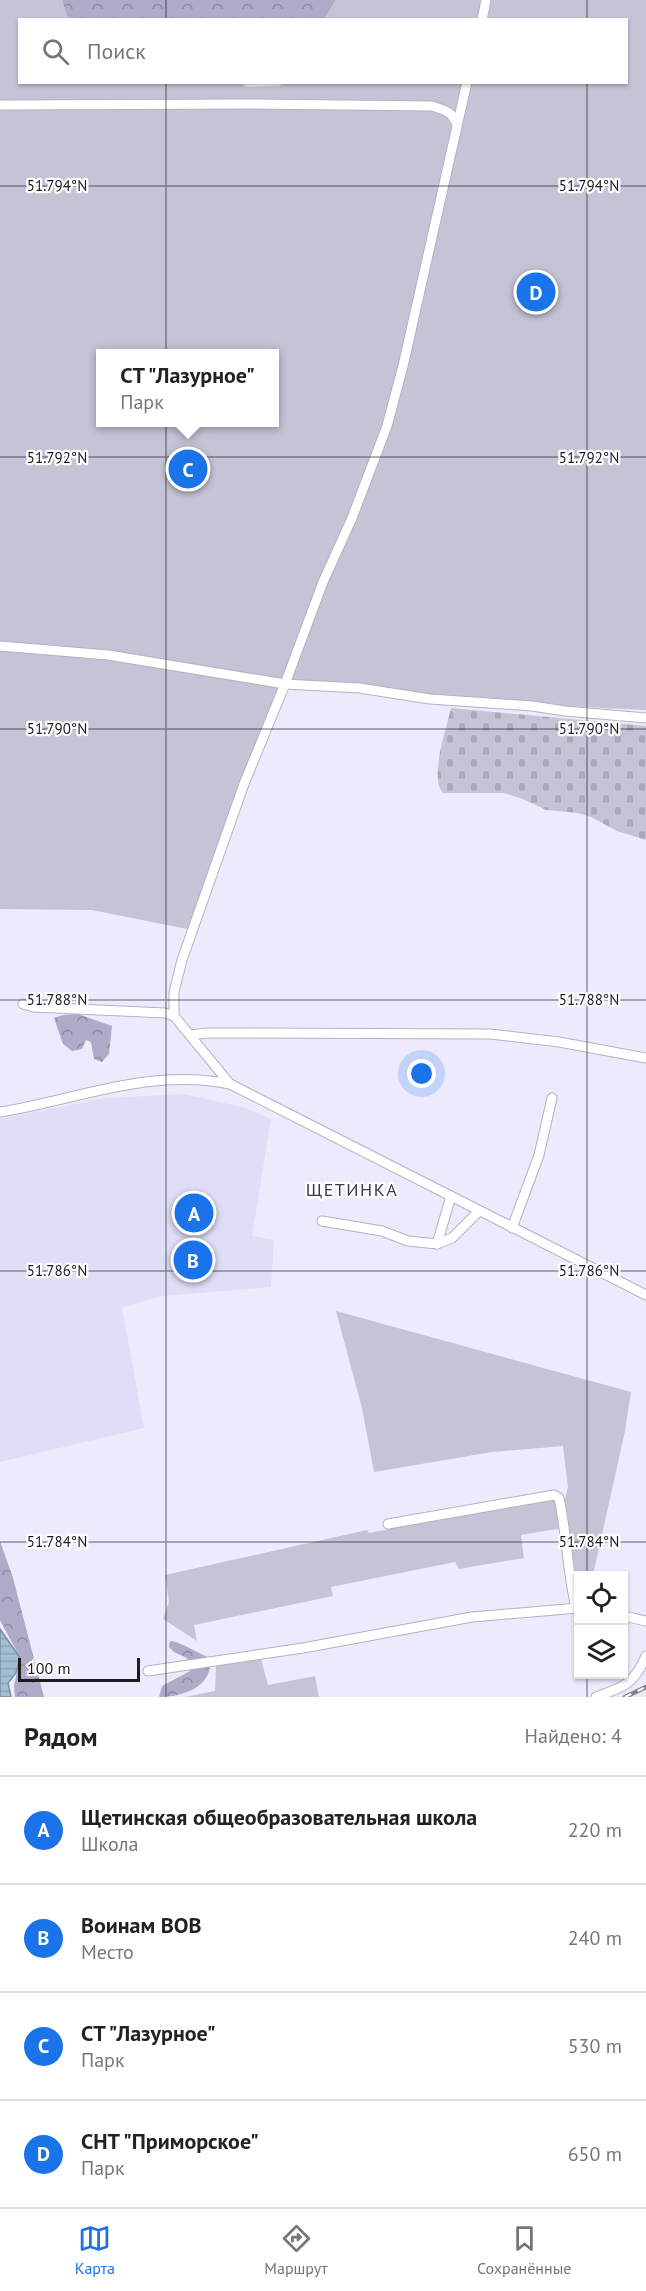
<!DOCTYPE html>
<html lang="ru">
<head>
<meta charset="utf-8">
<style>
  body { margin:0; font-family:"PT Sans",sans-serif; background:#f2f2f2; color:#222 }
  .controls { position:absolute; right:18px; bottom:18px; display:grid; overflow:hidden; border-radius:0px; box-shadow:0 2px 4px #0004 }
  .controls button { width:54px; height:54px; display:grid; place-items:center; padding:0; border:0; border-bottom:2px solid #e0e0e0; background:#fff; color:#222; font:30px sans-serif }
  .scale { position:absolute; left:18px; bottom:15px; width:122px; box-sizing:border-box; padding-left:6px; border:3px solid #1b1a21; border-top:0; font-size:16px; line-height:21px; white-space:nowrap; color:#1b1a21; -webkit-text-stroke:4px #fff; paint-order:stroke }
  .you { position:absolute; left:422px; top:1074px; width:21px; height:21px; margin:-15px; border:4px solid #fff; border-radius:50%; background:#1a73e8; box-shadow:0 0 0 9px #1a73e833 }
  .badge { display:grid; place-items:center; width:39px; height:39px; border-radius:50%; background:#1a73e8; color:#fff; font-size:20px; font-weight:700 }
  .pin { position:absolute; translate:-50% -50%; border:3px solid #fff; box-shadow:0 2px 6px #0006 }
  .popup { position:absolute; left:96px; top:349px; width:183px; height:78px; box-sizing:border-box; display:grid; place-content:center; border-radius:0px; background:#fff; filter:drop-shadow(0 2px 4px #0005); font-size:20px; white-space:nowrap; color:#767676 }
  .popup b { font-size:22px; color:#222 }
  .popup::after { content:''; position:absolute; left:50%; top:100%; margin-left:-12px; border:12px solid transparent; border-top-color:#fff }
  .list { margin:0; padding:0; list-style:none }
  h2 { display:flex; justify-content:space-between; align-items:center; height:78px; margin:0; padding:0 24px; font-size:26px }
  h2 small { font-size:20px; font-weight:400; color:#767676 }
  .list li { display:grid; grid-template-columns:39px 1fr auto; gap:18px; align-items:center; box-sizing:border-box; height:108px; padding:0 24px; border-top:2px solid #e0e0e0 }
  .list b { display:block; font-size:22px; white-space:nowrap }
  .list p { margin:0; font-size:20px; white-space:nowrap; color:#767676 }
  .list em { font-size:20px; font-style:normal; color:#767676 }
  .icon { flex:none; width:33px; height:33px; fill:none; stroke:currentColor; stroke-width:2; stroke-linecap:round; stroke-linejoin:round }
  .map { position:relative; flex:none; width:646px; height:1697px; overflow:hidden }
  .search { position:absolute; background:#fff; box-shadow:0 2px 4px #0004; left:18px; right:18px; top:18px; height:66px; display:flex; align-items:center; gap:15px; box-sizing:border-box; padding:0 21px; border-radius:0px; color:#767676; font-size:22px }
  .sheet { height:510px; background:#fff }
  nav { display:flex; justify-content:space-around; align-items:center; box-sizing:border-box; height:84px; border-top:2px solid #e0e0e0; background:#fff; font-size:16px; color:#767676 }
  nav a { display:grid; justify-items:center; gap:3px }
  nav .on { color:#1a73e8 }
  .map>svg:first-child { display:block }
  .built { fill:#e0ddf7 }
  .green { fill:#c6c3d6; fill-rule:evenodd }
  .forest { fill:url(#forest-crowns) }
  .cemetery { fill:url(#cemetery-stones) }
  .water { fill:url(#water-rules); stroke:#7a8e9d; stroke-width:1.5 }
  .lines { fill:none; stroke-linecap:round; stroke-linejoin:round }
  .minor-casing { stroke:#b4b1c4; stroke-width:11 }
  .minor { stroke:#fff; stroke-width:9 }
  .rail-casing { stroke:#82808d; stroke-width:4.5 }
  .rail { stroke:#fff; stroke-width:2; stroke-dasharray:7; stroke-linecap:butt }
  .ticks { fill:none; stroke:#1b1a21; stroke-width:1.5; stroke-opacity:0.45 }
  .labels { text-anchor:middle; stroke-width:4.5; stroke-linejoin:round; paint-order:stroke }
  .quarter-label { font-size:18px; letter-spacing:1.5px; fill:#3c3a49; stroke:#fff }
  .ticks-label { font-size:15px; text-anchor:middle; fill:#1b1a21; stroke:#fff; stroke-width:4.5; stroke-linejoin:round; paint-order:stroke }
</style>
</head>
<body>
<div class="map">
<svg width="646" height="1697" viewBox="0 0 646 1697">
  <defs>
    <pattern id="forest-crowns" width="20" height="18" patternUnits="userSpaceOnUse" patternTransform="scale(1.5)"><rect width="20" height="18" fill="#aeaac7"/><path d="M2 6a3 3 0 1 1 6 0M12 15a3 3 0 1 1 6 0" fill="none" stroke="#8d8aa1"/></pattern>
    <pattern id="cemetery-stones" width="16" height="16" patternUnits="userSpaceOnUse" patternTransform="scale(1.5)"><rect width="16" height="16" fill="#c6c3d6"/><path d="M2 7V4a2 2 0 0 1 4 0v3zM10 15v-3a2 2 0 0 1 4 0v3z" fill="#aaa7b7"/></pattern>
    <pattern id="water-rules" width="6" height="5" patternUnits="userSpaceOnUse" patternTransform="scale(1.5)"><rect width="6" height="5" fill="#a2bfd2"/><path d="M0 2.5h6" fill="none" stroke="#8ba4b4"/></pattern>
  </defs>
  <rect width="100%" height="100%" fill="#edeafe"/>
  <!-- built -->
  <polygon class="built" points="184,1094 246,1108 271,1119 252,1236 274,1240 271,1287 163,1296 122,1307 144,1428 0,1462 0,1119 106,1098"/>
  <!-- green -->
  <g class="green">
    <path d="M0 0H62L67 16 74 19 20 20V82H239L246 87 280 86 283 82H626V20L324 19 336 0H646V710C571 707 496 702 422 693 378 688 335 682 290 679L217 867 197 931 92 910 0 909ZM101 354H275V422H101Z"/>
    <polygon points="336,1311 631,1392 625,1431 593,1575 578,1576 578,1598 574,1584 565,1500 568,1487 563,1446 492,1452 374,1472 362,1408"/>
    <polygon points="556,1499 563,1528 521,1535 524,1558 459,1569 455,1562 331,1587 333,1596 194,1625 197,1641 163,1619 169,1602 165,1575 367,1530 369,1533 446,1518"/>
    <polygon points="261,1659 268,1685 315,1676 319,1697 185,1697 215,1691 216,1666"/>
  </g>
  <!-- forest -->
  <g class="forest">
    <polygon points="62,0 336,0 324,19 74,20 67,16"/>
    <polygon points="78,1014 112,1026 109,1054 102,1062 94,1059 91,1042 86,1040 82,1049 72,1051 63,1044 54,1018 63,1015"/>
    <polygon points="0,1541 13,1578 44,1697 15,1697 14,1686 20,1658 0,1620"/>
    <path d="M170 1641C179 1641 199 1654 210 1658 214 1687 182 1697 159 1697L162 1686 190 1671 187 1658 174 1652 169 1647Z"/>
  </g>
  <!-- cemetery -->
  <path class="cemetery" d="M451 708 646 726V840L617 831 591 817 578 813 546 810 523 799 504 793H443C429 777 447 727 451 708Z"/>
  <!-- water -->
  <polygon class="water" points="0,1629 20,1658 16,1673 8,1683 11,1697 0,1697"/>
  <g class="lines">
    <!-- minor casing -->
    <g class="minor-casing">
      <g id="minor">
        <polyline points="482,20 486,0"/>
        <path d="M0 105 245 104 432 106C445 110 453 112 457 125"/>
        <polyline points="0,646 108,655 285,684 359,688 430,699 532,706 565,711 646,718"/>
        <polyline points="23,1004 33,1007 165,1013 174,1016"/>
        <polyline points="190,1035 207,1033 247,1033 490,1034 559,1042 646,1058"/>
        <polyline points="230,1084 174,1016 174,992 182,960 244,784 285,684 323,582 352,518 387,426 403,366 467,82"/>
        <path d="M0 1112C80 1099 148 1068 230 1084L646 1295"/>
        <polyline points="322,1221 382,1231 408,1241 437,1244 452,1238 479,1211"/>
        <polyline points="512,1228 539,1155 552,1098"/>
        <polyline points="437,1244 451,1196"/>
        <path d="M388 1524 554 1495 559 1498C567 1534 567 1571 576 1607"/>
        <polyline points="624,1616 646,1621"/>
        <polyline points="148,1671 303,1648 472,1617 578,1608"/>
        <path d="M596 1697C624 1687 634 1684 646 1656"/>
      </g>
    </g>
    <!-- minor -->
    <use href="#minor" class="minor"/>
    <!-- rail casing -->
    <g class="rail-casing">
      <polyline id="rail" points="625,1697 646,1687"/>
    </g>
    <!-- rail -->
    <use href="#rail" class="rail"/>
  </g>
  <!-- ticks -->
  <path class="ticks" d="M166 0V20M587 0V20M166 82V1697M587 82V1576M0 186H646M0 457H646M0 729H646M0 1000H646M0 1271H646M0 1542H646M587 1674V1697"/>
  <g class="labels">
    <!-- quarter labels -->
    <g class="quarter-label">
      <text x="352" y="1196">ЩЕТИНКА</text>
    </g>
  </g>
  <g class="ticks-label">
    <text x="57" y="191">51.794°N</text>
    <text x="589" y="191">51.794°N</text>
    <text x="57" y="463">51.792°N</text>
    <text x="589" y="463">51.792°N</text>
    <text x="57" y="734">51.790°N</text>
    <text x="589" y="734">51.790°N</text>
    <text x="57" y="1005">51.788°N</text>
    <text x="589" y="1005">51.788°N</text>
    <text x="57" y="1276">51.786°N</text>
    <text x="589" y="1276">51.786°N</text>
    <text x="57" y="1547">51.784°N</text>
    <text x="589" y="1547">51.784°N</text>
  </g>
</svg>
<div class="controls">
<button><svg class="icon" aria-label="locate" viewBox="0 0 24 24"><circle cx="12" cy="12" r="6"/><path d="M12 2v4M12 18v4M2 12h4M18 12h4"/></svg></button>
<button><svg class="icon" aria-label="layers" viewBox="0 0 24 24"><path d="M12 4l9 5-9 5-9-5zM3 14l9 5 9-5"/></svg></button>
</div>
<div class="scale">100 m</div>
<div class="you"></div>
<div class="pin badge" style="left:194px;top:1213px">A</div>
<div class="pin badge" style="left:193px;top:1260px">B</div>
<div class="pin badge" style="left:188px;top:469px">C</div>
<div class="popup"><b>СТ &quot;Лазурное&quot;</b>Парк</div>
<div class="pin badge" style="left:536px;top:292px">D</div>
<div class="search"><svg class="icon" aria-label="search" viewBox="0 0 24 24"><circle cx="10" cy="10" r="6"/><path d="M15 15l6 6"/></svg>Поиск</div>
</div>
<section class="sheet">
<h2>Рядом<small>Найдено: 4</small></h2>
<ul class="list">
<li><span class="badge">A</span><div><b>Щетинская общеобразовательная школа</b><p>Школа</p></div><em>220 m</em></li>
<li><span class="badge">B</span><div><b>Воинам ВОВ</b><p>Место</p></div><em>240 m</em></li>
<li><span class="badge">C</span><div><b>СТ &quot;Лазурное&quot;</b><p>Парк</p></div><em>530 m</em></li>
<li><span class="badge">D</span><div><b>СНТ &quot;Приморское&quot;</b><p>Парк</p></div><em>650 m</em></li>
</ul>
</section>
<nav>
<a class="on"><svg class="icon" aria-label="map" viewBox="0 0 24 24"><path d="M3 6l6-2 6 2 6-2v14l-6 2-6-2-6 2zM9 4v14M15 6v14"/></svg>Карта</a>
<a><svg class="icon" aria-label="directions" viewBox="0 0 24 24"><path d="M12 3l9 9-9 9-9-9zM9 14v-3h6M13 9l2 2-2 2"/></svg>Маршрут</a>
<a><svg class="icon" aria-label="saved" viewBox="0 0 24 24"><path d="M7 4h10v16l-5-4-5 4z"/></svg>Сохранённые</a>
</nav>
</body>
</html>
